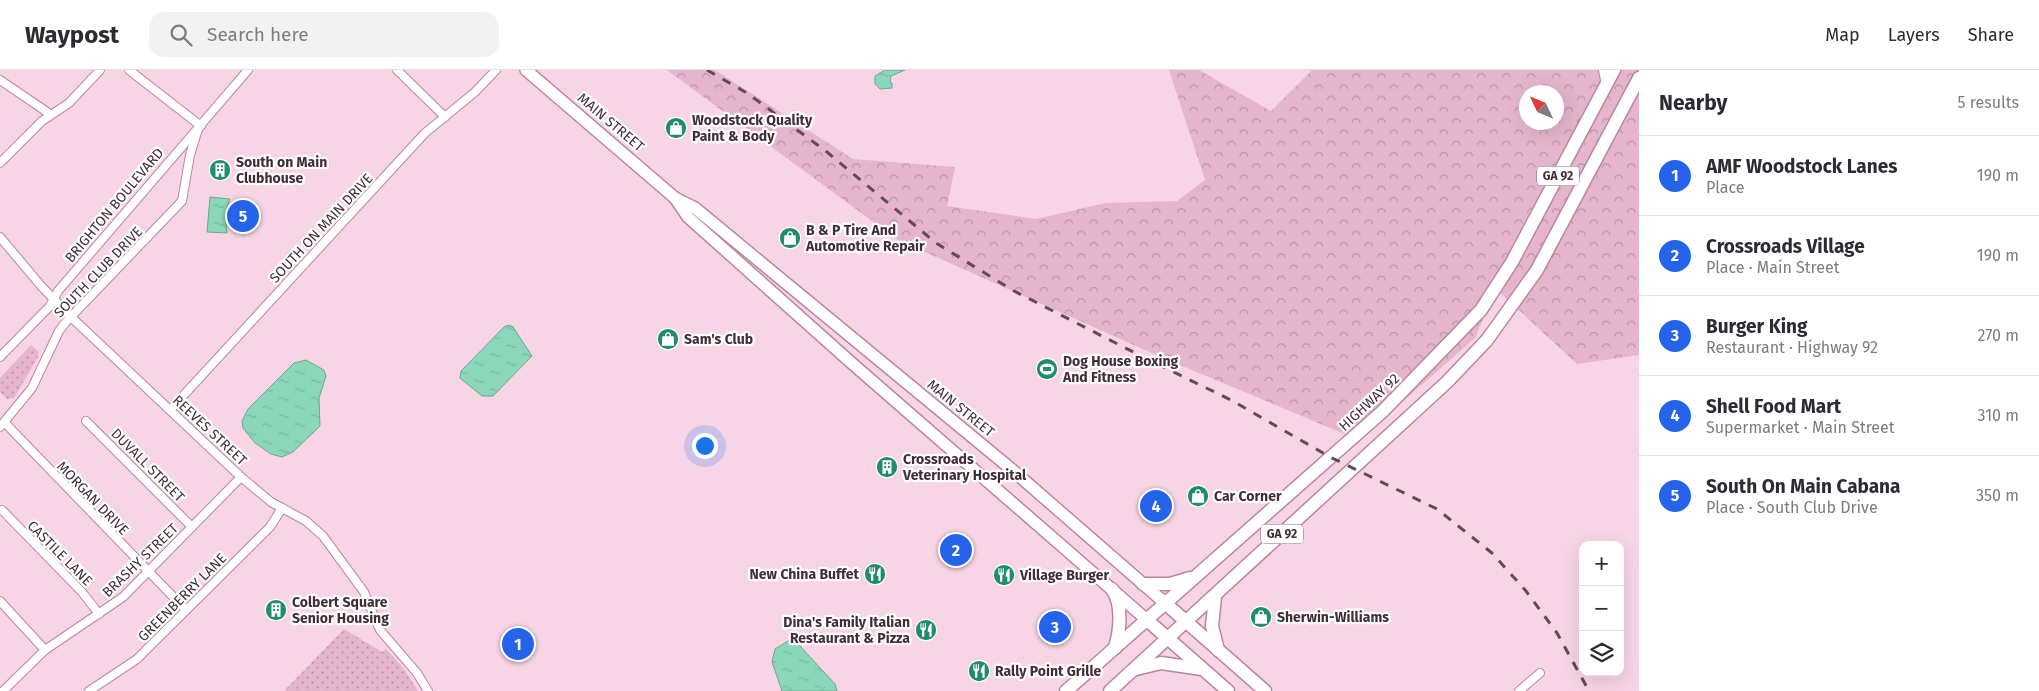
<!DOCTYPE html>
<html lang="en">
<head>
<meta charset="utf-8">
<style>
  body { margin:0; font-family:"Fira Sans",sans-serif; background:#f2f2f3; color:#2b2b33 }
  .controls { position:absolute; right:15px; bottom:15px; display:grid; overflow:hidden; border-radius:10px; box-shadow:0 5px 20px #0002 }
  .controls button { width:45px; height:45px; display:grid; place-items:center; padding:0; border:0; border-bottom:1px solid #e1e1e2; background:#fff; color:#2b2b33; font:25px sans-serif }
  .compass { position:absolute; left:1519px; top:15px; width:45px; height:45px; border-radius:50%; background:#fff; box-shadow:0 5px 20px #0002; rotate:314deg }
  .you { position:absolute; left:704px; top:375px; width:18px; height:18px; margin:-12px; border:4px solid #fff; border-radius:50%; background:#1a73e8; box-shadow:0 0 0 8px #1a73e833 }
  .badge { display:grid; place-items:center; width:32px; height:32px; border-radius:50%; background:#2563eb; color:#fff; font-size:16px; font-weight:700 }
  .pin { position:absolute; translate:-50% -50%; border:2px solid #fff; box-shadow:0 1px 5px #0006 }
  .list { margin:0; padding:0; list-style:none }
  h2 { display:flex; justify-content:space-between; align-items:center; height:65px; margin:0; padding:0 20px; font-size:21px }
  h2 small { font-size:16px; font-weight:400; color:#7c7c81 }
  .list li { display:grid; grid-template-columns:32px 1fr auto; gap:15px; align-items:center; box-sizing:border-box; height:80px; padding:0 20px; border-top:1px solid #e1e1e2 }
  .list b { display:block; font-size:19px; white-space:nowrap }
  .list p { margin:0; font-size:16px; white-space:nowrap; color:#7c7c81 }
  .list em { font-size:16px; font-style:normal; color:#7c7c81 }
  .icon { flex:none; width:28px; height:28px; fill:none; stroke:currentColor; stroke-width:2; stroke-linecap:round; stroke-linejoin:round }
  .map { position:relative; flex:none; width:1639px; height:621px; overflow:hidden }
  header { display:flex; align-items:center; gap:30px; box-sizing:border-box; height:70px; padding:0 25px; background:#fff; border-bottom:1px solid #e1e1e2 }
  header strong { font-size:24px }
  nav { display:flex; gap:28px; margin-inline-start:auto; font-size:18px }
  .search { width:350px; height:45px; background:#f2f2f3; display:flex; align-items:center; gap:12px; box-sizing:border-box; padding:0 18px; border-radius:15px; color:#7c7c81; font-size:19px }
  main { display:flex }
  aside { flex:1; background:#fff }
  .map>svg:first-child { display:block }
  .green { fill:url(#green-dots) }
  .forest { fill:url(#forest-crowns); fill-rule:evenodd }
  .water { fill:url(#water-ripples); stroke:#74a492 }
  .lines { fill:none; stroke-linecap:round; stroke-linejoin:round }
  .street-casing { stroke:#bb85a1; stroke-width:10 }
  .secondary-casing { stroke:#bb85a1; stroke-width:14 }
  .primary-casing { stroke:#bb85a1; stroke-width:15 }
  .street { stroke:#fff; stroke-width:8 }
  .secondary { stroke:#fff; stroke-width:11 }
  .primary { stroke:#fff; stroke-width:12 }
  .rail { stroke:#624a56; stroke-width:3; stroke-dasharray:9 9; stroke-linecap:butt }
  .labels { text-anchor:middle; stroke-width:4.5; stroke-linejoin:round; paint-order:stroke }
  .shield { fill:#fff; stroke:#7b6b73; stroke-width:1 }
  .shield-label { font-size:12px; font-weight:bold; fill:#422c37 }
  .poi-label { font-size:14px; font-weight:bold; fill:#422c37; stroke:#fff; text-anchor:start }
  .street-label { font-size:14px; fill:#422c37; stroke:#fff }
</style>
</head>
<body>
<header>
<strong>Waypost</strong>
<div class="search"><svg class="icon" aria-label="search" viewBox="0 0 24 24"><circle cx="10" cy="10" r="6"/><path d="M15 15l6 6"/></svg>Search here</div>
<nav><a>Map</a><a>Layers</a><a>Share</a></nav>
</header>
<main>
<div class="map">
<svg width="1639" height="621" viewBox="0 0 1639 621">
  <defs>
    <pattern id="green-dots" width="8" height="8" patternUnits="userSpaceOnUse" patternTransform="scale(1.25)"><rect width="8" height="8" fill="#e5b5cd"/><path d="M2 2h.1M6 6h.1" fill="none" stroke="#bb93a7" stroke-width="1.8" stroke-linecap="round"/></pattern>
    <pattern id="forest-crowns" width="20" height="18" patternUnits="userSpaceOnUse" patternTransform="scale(1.25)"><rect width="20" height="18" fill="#e5b5cd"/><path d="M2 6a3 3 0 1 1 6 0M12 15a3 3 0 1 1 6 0" fill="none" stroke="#bb93a7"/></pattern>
    <pattern id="water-ripples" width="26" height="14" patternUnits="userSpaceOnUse" patternTransform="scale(1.25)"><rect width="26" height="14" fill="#8ad7b9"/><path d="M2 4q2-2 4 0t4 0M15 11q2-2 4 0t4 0" fill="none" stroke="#78b9a0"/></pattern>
  </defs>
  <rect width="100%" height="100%" fill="#f8d5e6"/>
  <!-- green -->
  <g class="green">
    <polygon points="31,275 39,282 38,287 14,328 7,329 0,322 0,308"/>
    <polygon points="344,559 382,582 386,579 404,599 418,621 284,621"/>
  </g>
  <!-- forest -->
  <path class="forest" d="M667 0H715L853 89 955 97 947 136 1036 149 1106 133 1177 131 1205 110 1169 0H1199L1271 41 1312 0H1639V285L1577 294 1496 219 1475 268 1359 370 1163 288 898 170ZM1526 22H1556V52H1526Z"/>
  <!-- water -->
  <g class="water">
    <polygon points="885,0 905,0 891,6 890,13 892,13 892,18 880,19 875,14 875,6"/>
    <polygon points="210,127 230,129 227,138 228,149 226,153 227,163 207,162"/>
    <polygon points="509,255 513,257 532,286 493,326 482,326 460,308 461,301 504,257"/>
    <polygon points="306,290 324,300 326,306 319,328 320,356 293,382 282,387 271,384 255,373 243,358 242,351 248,339 294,293"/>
    <polygon points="788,571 799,575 835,614 837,621 782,621 772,592 775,579"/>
  </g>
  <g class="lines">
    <!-- street casing -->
    <g class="street-casing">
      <g id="street">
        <polyline points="129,0 201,56"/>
        <polyline points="397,0 445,47"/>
        <polyline points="1603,0 1606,15"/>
        <polyline points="0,10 50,44"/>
        <polyline points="0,93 42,51 69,33 100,0"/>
        <polyline points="0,167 42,217 71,247 241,407 271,432 306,451 323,466 364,522 380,560 417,603 428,621"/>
        <polyline points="0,287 50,236 58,221 248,0"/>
        <polyline points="170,340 425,63 475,22 496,0"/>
        <polyline points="86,351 192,457"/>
        <polyline points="5,353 186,540"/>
        <polyline points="0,357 32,318 59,261 66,252 182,131 190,85 198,59"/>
        <polyline points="2,440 82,522 99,544"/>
        <polyline points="0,531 45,580"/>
        <polyline points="3,621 45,580 123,527 241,407"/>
        <polyline points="89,621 137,589 148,578 270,457 282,438"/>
        <polyline points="1519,621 1540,603"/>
      </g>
    </g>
    <!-- secondary casing -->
    <g class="secondary-casing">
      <g id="secondary">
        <polyline points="526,0 675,128 695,138 1010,398 1165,533"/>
        <polyline points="675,128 688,147 855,296 1147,550"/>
      </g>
    </g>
    <!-- primary casing -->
    <g class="primary-casing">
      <g id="primary">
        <polyline points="1143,514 1170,514 1190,508"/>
        <path d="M1112 519C1123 535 1120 560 1115 578"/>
        <polyline points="1215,527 1212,556 1218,580"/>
        <polyline points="1165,533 1265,621"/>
        <polyline points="1147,550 1228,621"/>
        <polyline points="1136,599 1161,593 1202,599"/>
        <polyline points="1066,621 1383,341 1481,240 1512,192 1614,0"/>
        <polyline points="1110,621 1447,312 1487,270 1537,200 1639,8"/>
      </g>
    </g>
    <!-- street -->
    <use href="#street" class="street"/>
    <!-- secondary -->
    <use href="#secondary" class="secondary"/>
    <!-- primary -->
    <use href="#primary" class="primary"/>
    <!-- rail -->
    <polyline class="rail" points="707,0 747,23 827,82 936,173 1014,221 1147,289 1231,330 1330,387 1437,439 1492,483 1526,521 1557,563 1589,621"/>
  </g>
  <!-- icons -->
  <defs>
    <g id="shop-disc" transform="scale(1.125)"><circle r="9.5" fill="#1f8c6b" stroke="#fff"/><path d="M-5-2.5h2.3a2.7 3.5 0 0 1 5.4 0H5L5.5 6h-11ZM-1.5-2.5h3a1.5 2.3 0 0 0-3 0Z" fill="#fff"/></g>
    <g id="building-disc" transform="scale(1.125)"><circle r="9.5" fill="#1f8c6b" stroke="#fff"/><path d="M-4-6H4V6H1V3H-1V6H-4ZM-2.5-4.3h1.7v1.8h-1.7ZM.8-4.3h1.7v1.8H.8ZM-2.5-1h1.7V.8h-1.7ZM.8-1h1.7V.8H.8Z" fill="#fff"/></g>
    <g id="stadium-disc" transform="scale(1.125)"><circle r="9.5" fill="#1f8c6b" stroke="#fff"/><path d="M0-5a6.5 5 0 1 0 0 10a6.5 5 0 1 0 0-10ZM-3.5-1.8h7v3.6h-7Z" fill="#fff"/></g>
    <g id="restaurant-disc" transform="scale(1.125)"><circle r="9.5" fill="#1f8c6b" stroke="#fff"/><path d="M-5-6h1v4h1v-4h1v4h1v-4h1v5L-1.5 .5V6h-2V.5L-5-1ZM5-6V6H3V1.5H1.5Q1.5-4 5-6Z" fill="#fff"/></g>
  </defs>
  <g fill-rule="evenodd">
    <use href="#shop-disc" x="676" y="58"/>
    <use href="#building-disc" x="220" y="100"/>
    <use href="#shop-disc" x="790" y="168"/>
    <use href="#shop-disc" x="668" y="269"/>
    <use href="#stadium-disc" x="1047" y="299"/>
    <use href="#building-disc" x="887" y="397"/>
    <use href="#shop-disc" x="1198" y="426"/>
    <use href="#restaurant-disc" x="875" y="504"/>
    <use href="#restaurant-disc" x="1004" y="505"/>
    <use href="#building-disc" x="276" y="540"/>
    <use href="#shop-disc" x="1261" y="547"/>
    <use href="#restaurant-disc" x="926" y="560"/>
    <use href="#restaurant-disc" x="979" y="601"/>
  </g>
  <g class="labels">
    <!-- shield labels -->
    <g class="shield">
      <rect x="1537" y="96.5" width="42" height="19" rx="4"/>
      <rect x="1261" y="454.5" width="42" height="19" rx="4"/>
    </g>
    <g class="shield-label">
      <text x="1558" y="110">GA 92</text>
      <text x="1282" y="468">GA 92</text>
    </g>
    <!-- poi labels -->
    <g class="poi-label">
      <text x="692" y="55">Woodstock Quality<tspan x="692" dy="16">Paint &amp; Body</tspan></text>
      <text x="236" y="97">South on Main<tspan x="236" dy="16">Clubhouse</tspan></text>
      <text x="806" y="165">B &amp; P Tire And<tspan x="806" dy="16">Automotive Repair</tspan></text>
      <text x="684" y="274">Sam's Club</text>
      <text x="1063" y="296">Dog House Boxing<tspan x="1063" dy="16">And Fitness</tspan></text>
      <text x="903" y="394">Crossroads<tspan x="903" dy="16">Veterinary Hospital</tspan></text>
      <text x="1214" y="431">Car Corner</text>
      <text x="859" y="509" text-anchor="end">New China Buffet</text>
      <text x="1020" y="510">Village Burger</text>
      <text x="292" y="537">Colbert Square<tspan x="292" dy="16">Senior Housing</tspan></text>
      <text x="1277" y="552">Sherwin-Williams</text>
      <text x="910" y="557" text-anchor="end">Dina's Family Italian<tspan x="910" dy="16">Restaurant &amp; Pizza</tspan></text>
      <text x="995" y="606">Rally Point Grille</text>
    </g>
    <!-- street labels -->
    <g class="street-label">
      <text transform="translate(611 52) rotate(40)" y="5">MAIN STREET</text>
      <text transform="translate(114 135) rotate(-50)" y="5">BRIGHTON BOULEVARD</text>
      <text transform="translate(321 158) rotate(-47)" y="5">SOUTH ON MAIN DRIVE</text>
      <text transform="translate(98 202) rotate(-46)" y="5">SOUTH CLUB DRIVE</text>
      <text transform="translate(1369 332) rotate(-43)" y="5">HIGHWAY 92</text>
      <text transform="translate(961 338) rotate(39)" y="5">MAIN STREET</text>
      <text transform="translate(210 360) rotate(43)" y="5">REEVES STREET</text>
      <text transform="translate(148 395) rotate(45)" y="5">DUVALL STREET</text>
      <text transform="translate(93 428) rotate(46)" y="5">MORGAN DRIVE</text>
      <text transform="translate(60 483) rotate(45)" y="5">CASTILE LANE</text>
      <text transform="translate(140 490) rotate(-44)" y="5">BRASHY STREET</text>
      <text transform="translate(182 527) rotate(-45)" y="5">GREENBERRY LANE</text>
    </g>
  </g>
</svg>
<div class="controls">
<button>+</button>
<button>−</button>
<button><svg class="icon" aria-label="layers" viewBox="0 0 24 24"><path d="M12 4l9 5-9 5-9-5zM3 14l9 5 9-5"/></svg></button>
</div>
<svg class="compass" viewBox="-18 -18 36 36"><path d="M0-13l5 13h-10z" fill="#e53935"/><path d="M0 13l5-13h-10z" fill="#7c7c81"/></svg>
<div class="you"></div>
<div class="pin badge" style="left:518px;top:574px">1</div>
<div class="pin badge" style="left:956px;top:480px">2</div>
<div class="pin badge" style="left:1055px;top:557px">3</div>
<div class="pin badge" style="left:1156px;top:436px">4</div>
<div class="pin badge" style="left:243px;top:146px">5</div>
</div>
<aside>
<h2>Nearby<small>5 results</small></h2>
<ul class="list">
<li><span class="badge">1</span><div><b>AMF Woodstock Lanes</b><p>Place</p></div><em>190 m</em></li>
<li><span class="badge">2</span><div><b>Crossroads Village</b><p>Place · Main Street</p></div><em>190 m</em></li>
<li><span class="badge">3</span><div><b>Burger King</b><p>Restaurant · Highway 92</p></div><em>270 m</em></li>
<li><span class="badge">4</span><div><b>Shell Food Mart</b><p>Supermarket · Main Street</p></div><em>310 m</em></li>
<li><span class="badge">5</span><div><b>South On Main Cabana</b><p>Place · South Club Drive</p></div><em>350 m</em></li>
</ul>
</aside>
</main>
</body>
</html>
